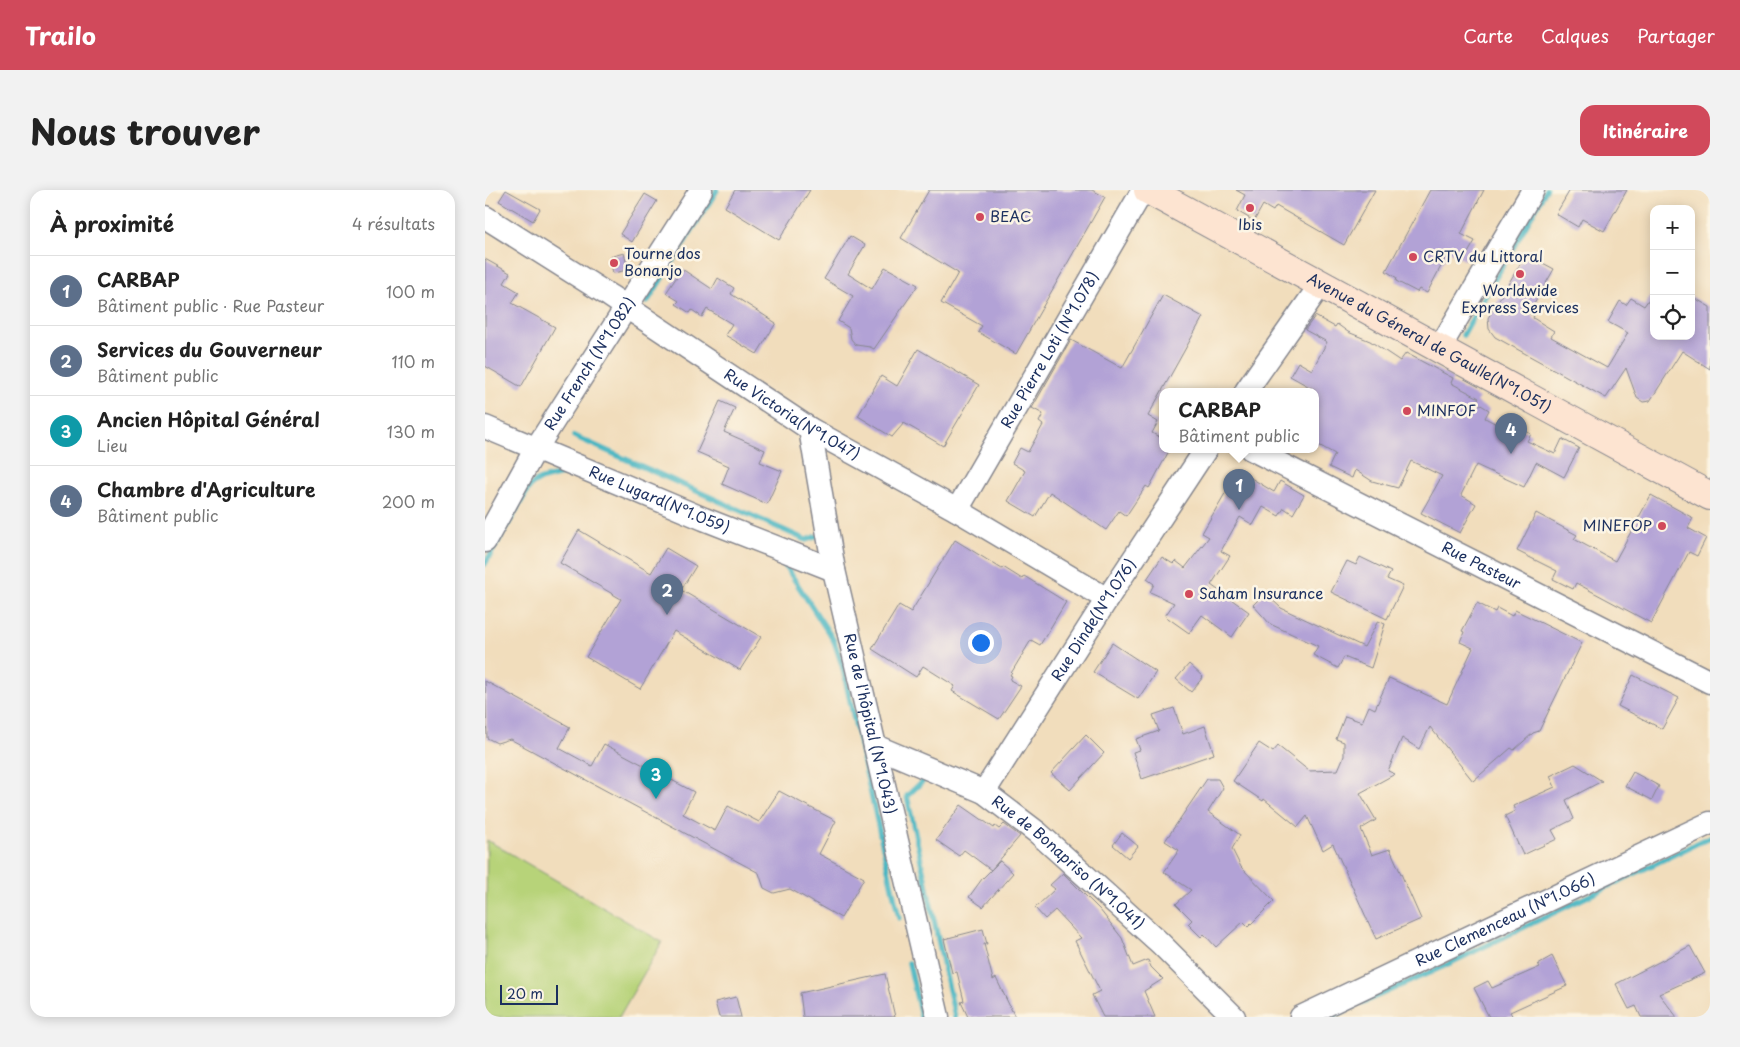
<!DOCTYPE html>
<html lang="fr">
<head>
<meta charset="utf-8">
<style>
  body { margin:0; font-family:"Playpen Sans",sans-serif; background:#f2f2f2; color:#222 }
  .controls { position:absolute; right:15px; top:15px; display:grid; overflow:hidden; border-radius:10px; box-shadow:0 2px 12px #0003 }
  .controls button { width:45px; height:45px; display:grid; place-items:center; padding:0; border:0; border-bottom:1px solid #e0e0e0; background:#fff; color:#222; font:25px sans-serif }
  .scale { position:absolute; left:15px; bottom:12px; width:58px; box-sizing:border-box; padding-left:5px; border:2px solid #1b2f5e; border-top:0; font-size:14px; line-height:18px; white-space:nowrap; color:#1b2f5e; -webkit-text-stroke:4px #fcf5e5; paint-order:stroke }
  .you { position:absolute; left:495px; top:452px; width:18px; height:18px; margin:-12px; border:4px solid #fff; border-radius:50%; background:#1a73e8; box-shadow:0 0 0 8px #1a73e833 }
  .badge { display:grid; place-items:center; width:32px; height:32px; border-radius:50%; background:#d1495b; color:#fff; font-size:16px; font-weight:700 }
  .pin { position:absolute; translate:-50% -41px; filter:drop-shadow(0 1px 2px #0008) }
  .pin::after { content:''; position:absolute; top:26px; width:18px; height:15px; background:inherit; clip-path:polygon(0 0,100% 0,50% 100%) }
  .popup { position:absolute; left:674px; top:198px; width:160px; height:65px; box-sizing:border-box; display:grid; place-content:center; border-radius:10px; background:#fff; filter:drop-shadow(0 1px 4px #0005); font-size:16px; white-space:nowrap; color:#767676 }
  .popup b { font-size:19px; color:#222 }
  .popup::after { content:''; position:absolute; left:50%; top:100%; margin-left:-10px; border:10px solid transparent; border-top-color:#fff }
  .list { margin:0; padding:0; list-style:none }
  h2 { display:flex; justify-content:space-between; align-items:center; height:65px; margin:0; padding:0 20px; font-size:21px }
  h2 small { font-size:16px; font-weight:400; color:#767676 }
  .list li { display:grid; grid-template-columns:32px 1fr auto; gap:15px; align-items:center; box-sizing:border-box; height:70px; padding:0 20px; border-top:1px solid #e0e0e0 }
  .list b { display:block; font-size:19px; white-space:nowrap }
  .list p { margin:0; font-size:16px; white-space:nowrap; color:#767676 }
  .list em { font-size:16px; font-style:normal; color:#767676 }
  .icon { flex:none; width:28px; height:28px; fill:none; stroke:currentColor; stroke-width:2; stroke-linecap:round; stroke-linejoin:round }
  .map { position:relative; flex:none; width:1225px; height:827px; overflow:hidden; border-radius:15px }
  header { display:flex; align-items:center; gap:30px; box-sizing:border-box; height:70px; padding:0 25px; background:#d1495b; color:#fff }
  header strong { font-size:24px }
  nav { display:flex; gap:28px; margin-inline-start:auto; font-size:18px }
  .intro { display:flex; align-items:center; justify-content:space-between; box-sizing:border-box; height:120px; padding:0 30px }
  h1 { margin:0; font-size:35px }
  .button { padding:12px 22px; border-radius:15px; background:#d1495b; color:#fff; font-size:18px; font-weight:700 }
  main { display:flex; gap:30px; padding:0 30px }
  aside { flex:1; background:#fff; border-radius:15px; box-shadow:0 2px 12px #0003 }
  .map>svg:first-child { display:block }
  .green { fill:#b7d379; stroke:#69816c }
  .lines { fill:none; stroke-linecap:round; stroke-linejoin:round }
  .stream { stroke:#48b6c2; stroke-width:5.5 }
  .building { fill:#b2a2d6 }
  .street-casing { stroke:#86868d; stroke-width:25 }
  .secondary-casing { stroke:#86868d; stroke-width:30 }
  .street { stroke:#fff; stroke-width:22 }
  .secondary { stroke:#fde4d1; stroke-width:28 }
  .poi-dot { fill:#d1495b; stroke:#fcf5e5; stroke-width:2 }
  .labels { text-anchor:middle; stroke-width:5; stroke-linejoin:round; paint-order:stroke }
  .poi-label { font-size:15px; fill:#1b2f5e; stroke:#fcf5e5; text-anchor:start }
  .street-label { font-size:15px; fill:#1b2f5e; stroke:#fcf5e5 }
</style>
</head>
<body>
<header>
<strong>Trailo</strong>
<nav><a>Carte</a><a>Calques</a><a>Partager</a></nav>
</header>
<div class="intro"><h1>Nous trouver</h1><a class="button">Itinéraire</a></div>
<main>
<aside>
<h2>À proximité<small>4 résultats</small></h2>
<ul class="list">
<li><span class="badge" style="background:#5c6f8a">1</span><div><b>CARBAP</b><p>Bâtiment public · Rue Pasteur</p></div><em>100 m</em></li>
<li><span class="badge" style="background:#5c6f8a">2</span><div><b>Services du Gouverneur</b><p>Bâtiment public</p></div><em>110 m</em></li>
<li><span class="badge" style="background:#0f9aa8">3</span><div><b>Ancien Hôpital Général</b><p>Lieu</p></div><em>130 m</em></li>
<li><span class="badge" style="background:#5c6f8a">4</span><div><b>Chambre d'Agriculture</b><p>Bâtiment public</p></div><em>200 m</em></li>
</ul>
</aside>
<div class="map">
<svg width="1225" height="827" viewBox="0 0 1225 827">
  <rect width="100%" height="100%" fill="#fcf5e5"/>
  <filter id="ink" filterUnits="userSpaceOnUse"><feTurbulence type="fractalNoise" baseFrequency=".02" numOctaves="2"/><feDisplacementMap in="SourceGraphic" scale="10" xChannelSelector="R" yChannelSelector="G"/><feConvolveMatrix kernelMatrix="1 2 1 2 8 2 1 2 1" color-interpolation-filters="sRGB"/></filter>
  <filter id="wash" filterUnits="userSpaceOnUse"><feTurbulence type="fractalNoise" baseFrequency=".0096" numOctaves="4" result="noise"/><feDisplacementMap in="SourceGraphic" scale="20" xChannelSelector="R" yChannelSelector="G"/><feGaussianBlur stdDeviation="1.12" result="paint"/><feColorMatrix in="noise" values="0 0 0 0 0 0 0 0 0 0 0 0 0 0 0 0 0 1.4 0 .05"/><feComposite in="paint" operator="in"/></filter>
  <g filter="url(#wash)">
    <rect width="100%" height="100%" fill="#f1ddbc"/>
    <!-- green -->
    <polygon class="green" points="2,650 177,752 134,827 0,827"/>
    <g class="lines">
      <!-- stream -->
      <g class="stream">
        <polyline points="162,112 232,0"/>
        <polyline points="978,145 1061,0"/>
        <polyline points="89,246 321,350 333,346"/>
        <polyline points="296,369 349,451 357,475 414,728"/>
        <polyline points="0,374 45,296 54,290 88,281"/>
        <polyline points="440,589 422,606 470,827"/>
        <polyline points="424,773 436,827"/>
        <polyline points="845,827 957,777 1225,647"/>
      </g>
    </g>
    <g id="blocks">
      <!-- building -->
      <g class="building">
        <polygon points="21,0 55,19 48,31 14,11"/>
        <polygon points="250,0 325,0 294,50 240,17"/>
        <polygon points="444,0 607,0 620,7 531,164 493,142 497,136 456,113 473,83 416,48"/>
        <polygon points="751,0 890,0 859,55 791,16 788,21 778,15 769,31 752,21 760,5"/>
        <polygon points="945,0 999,0 976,44 990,51 979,70 964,61 942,103 934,99 932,102 911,91 912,88 901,81"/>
        <polygon points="1085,0 1142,0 1119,41 1097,29 1093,37 1071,24"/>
        <polygon points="160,4 172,11 147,52 135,44"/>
        <polygon points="365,46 380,55 363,84 387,99 400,77 433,95 389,159 385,157 371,155 366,149 364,138 353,131 368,106 339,89"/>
        <polygon points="139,63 143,80 128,83 124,67"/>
        <polygon points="1041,64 1069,79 1044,123 1049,126 1048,128 1069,141 1066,147 1122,178 1143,143 1123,132 1135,111 1141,115 1146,108 1159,116 1169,102 1169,146 1206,146 1206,106 1225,117 1225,179 1197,161 1165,211 1158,212 1152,208 1141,178 1121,208 1010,147 1004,139 1003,128"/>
        <polygon points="0,69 25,83 19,93 34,102 27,113 70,137 36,197 0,176"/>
        <polygon points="197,79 227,99 233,88 249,98 246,104 291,133 272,164 240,145 247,134 222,119 217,127 207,120 205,123 191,114 194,111 181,103"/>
        <polygon points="678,105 718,127 663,226 673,232 667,243 678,249 678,259 685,259 664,298 661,296 641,326 634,321 621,340 565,302 550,327 523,311 540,281 527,273 535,258 543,262 558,235 554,232 558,224 547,218 586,150 637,178"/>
        <polygon points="830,126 850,137 852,134 863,142 885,151 915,171 921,163 968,188 966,193 994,208 991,212 1004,220 1000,228 1025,241 1029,235 1046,244 1042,251 1070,264 1077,249 1094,258 1079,287 1051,272 1039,297 991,275 976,305 991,314 975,343 936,323 957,286 926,271 913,298 887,291 870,280 867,288 844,277 850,264 830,253 830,200 805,186 813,172 827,180 842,152 820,140"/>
        <polygon points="433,159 494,195 458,256 419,233 407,247 373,226 396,186 412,196"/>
        <polygon points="235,211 250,218 239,242 280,260 275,272 297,281 282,314 237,294 244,276 212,262"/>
        <polygon points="761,285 789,302 795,291 819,305 808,324 799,318 794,326 778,317 768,335 755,327 736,361 745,366 726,395 764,422 747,447 717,425 704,443 680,426 689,413 665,402 669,394 662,389 677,367 688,374 691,371 700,378 724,347 717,343 742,300 752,306"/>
        <polygon points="1166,305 1208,328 1203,338 1221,348 1212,366 1204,362 1166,433 1091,393 1088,399 1068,389 1072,381 1032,361 1051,323 1092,345 1089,349 1130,371"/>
        <polygon points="94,340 166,383 181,358 211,376 196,400 276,447 255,480 189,441 155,499 101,467 136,409 75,373"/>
        <polygon points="470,350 517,379 518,377 537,389 539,386 581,412 555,455 546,450 525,485 527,486 525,490 536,496 514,529 467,501 470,496 438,476 431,487 387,459 414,415 426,422"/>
        <polygon points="875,367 906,382 902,389 918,396 902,429 846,402 862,371 871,375"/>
        <polygon points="780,403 796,418 879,457 893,431 900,434 886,478 859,467 853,478 828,465 833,456 785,434 768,415"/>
        <polygon points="992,413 1010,422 1012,418 1027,426 1030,420 1097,453 1054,541 1048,543 1029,560 1026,558 988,591 945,537 934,559 917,548 903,581 910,584 875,603 891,630 876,639 887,665 905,659 936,729 891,749 848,654 838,660 822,626 813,637 779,609 778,611 748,591 774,553 788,562 793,556 824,581 853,580 859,566 859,552 851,549 860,526 877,532 884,516 890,519 904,488 962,514 988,458 975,452 979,442 977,441"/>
        <polygon points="627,453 671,482 653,509 608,482"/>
        <polygon points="704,474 718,487 706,502 691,489"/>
        <polygon points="1148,485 1194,508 1177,539 1133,516"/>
        <polygon points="0,491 85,537 74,558 107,576 119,554 209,602 198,624 230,641 243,616 274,632 294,601 351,631 334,664 379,688 356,728 305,699 289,703 279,698 274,683 25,549 12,553 2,548"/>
        <polygon points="689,518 698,544 720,536 729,564 657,589 648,562 655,560 651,549 674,541 668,525"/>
        <polygon points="601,545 619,563 585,600 566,583"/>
        <polygon points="1090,574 1117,591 1081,610 1089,629 1067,640 1072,649 1038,665 1020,626 1030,621 1028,616 1070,597 1065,586"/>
        <polygon points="1148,582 1174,596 1167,610 1140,596"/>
        <polygon points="722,589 733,589 738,598 723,622 755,645 747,659 756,677 789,711 763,737 758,732 731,757 719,744 716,747 703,734 707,730 691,714 706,700 679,682 694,660 680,651"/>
        <polygon points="476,615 509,638 510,636 514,639 519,634 535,646 506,680 479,660 474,666 451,650"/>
        <polygon points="637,643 653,656 643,668 628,655"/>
        <polygon points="515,671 528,683 498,717 484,707 497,689"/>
        <polygon points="578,683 615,720 637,748 648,776 663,770 666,777 678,789 659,801 670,827 618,827 607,805 615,801 590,751 596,748 570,720 560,729 550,718 570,699 565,695"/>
        <polygon points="498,739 502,754 499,754 508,790 511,788 530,827 483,827 476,812 479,811 472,782 467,783 459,749"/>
        <polygon points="1205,756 1220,783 1174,804 1192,827 1156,827 1151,816 1144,819 1131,794"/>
        <polygon points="1067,766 1082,796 1025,822 1028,827 1004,827 989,798 1003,791 1007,798 1055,777 1053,774"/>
        <polygon points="400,784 410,827 318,827 315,803"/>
        <polygon points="251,807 256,827 234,827 230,812"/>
      </g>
    </g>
  </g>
  <g filter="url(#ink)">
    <use href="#blocks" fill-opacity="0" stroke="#86868d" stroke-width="1"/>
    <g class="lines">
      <!-- street casing -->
      <g class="street-casing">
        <g id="street">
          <path id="s1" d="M0 27 125 106 325 239 472 320 622 409"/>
          <polyline points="954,159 1048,0"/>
          <polyline points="761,201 836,94"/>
          <path id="s2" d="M0 237 219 329 349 380"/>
          <path id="s3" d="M325 239 349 380 453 827"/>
          <path id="s4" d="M766 259 1225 492"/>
          <path id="s5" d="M472 320 658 0"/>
          <path id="s6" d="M0 351 50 260 216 0"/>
          <path id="s7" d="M390 556 499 602 553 643 675 753 749 827"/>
          <path id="s8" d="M499 602 622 409 721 259"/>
          <path id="s9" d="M816 827 1225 633"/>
        </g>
      </g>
      <!-- secondary casing -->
      <g class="secondary-casing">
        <g id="secondary">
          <path id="s10" d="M663 0 1225 306"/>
        </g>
      </g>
      <!-- street -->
      <use href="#street" class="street"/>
      <!-- secondary -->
      <use href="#secondary" class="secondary"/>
    </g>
  </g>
  <!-- markers -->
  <g class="poi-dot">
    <circle cx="765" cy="18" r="5"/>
    <circle cx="495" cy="27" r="5"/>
    <circle cx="928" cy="67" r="5"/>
    <circle cx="129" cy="73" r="5"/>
    <circle cx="1035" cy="84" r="5"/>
    <circle cx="922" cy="221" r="5"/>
    <circle cx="1177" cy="336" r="5"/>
    <circle cx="704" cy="404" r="5"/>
  </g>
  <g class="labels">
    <!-- poi labels -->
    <g class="poi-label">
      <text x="505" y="32">BEAC</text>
      <text x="765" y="40" text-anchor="middle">Ibis</text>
      <text x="139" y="69">Tourne dos<tspan x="139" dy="17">Bonanjo</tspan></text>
      <text x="938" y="72">CRTV du Littoral</text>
      <text x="1035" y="106" text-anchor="middle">Worldwide<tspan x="1035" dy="17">Express Services</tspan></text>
      <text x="932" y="226">MINFOF</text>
      <text x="1167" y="341" text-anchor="end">MINEFOP</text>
      <text x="714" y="409">Saham Insurance</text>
    </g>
    <!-- street labels -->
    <g class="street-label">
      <text dy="5" stroke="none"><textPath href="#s10" startOffset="320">Avenue du Géneral de Gaulle(N°1.051)</textPath></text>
      <text dy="5" stroke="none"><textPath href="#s5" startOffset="185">Rue Pierre Loti (N°1.078)</textPath></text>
      <text dy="5" stroke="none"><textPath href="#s6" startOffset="206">Rue French (N°1.082)</textPath></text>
      <text dy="5" stroke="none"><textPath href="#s1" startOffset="365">Rue Victoria(N°1.047)</textPath></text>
      <text dy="5" stroke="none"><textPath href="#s2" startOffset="189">Rue Lugard(N°1.059)</textPath></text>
      <text dy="5" stroke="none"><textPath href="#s4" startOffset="258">Rue Pasteur</textPath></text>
      <text dy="5" stroke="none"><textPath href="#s8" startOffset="204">Rue Dinde(N°1.076)</textPath></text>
      <text dy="5" stroke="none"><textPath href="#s3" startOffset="301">Rue de l'hôpital (N°1.043)</textPath></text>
      <text dy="5" stroke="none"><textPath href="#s7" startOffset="228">Rue de Bonapriso (N°1.041)</textPath></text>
      <text dy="5" stroke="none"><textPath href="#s9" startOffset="226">Rue Clemenceau (N°1.066)</textPath></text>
    </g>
  </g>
</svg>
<div class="controls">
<button>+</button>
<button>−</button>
<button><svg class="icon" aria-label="locate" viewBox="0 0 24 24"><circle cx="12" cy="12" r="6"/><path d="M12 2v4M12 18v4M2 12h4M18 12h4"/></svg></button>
</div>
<div class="scale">20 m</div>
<div class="you"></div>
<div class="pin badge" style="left:754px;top:320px;background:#5c6f8a">1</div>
<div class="popup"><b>CARBAP</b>Bâtiment public</div>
<div class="pin badge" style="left:182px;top:425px;background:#5c6f8a">2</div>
<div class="pin badge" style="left:171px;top:609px;background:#0f9aa8">3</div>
<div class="pin badge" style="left:1026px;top:264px;background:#5c6f8a">4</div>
</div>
</main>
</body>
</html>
